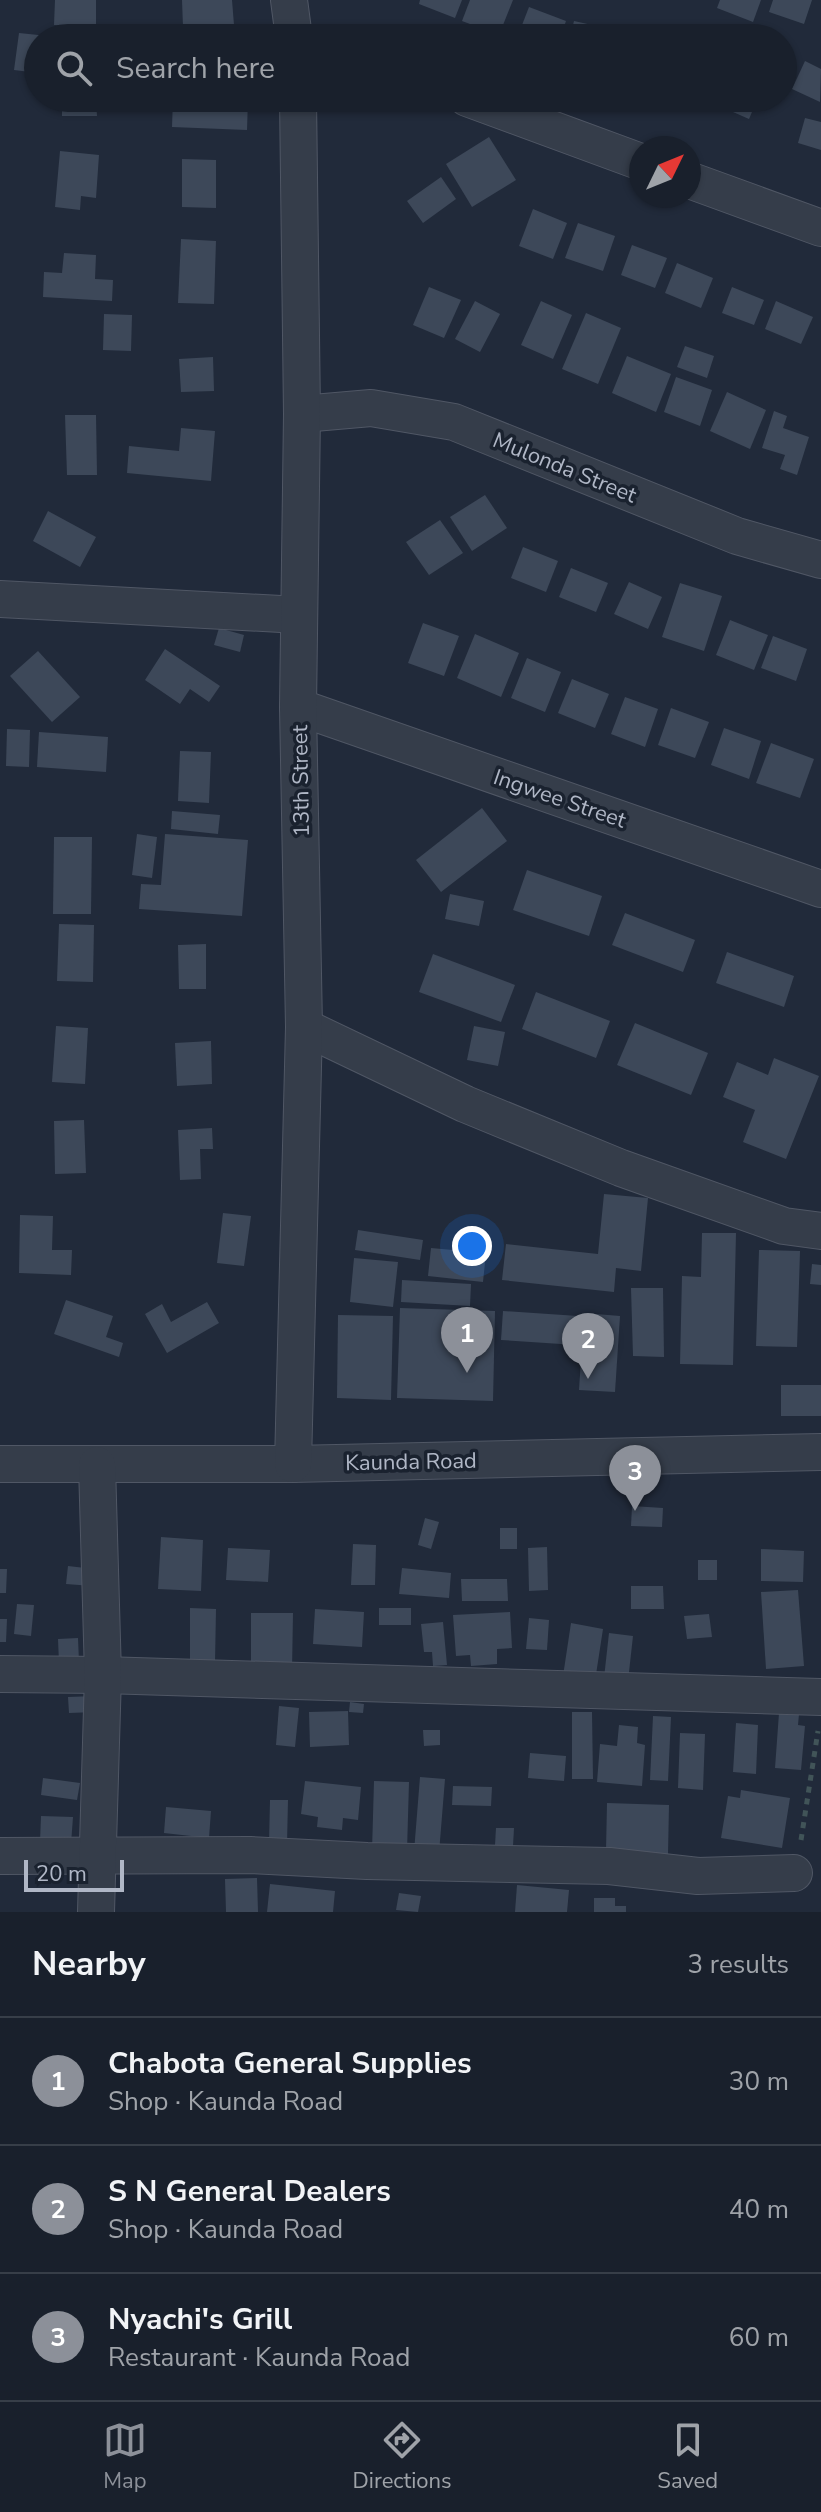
<!DOCTYPE html>
<html lang="en">
<head>
<meta charset="utf-8">
<style>
  body { margin:0; font-family:"Nunito Sans",sans-serif; background:#262d38; color:#f1f3f6 }
  .compass { position:absolute; left:629px; top:136px; width:72px; height:72px; border-radius:50%; background:#19202c; box-shadow:0 2px 6px #0004; rotate:47deg }
  .scale { position:absolute; left:24px; bottom:20px; width:100px; box-sizing:border-box; padding-left:8px; border:4px solid #b0b7c6; border-top:0; font-size:22px; line-height:28px; white-space:nowrap; color:#b0b7c6; -webkit-text-stroke:6px #1a222f; paint-order:stroke }
  .you { position:absolute; left:472px; top:1246px; width:28px; height:28px; margin:-20px; border:6px solid #fff; border-radius:50%; background:#1a73e8; box-shadow:0 0 0 12px #1a73e833 }
  .badge { display:grid; place-items:center; width:52px; height:52px; border-radius:50%; background:#8c9099; color:#fff; font-size:26px; font-weight:700 }
  .pin { position:absolute; translate:-50% -66px; filter:drop-shadow(0 2px 4px #0008) }
  .pin::after { content:''; position:absolute; top:42px; width:28px; height:24px; background:inherit; clip-path:polygon(0 0,100% 0,50% 100%) }
  .list { margin:0; padding:0; list-style:none }
  h2 { display:flex; justify-content:space-between; align-items:center; height:104px; margin:0; padding:0 32px; font-size:34px }
  h2 small { font-size:26px; font-weight:400; color:#9fa3a9 }
  .list li { display:grid; grid-template-columns:52px 1fr auto; gap:24px; align-items:center; box-sizing:border-box; height:128px; padding:0 32px; border-top:2px solid #373e48 }
  .list b { display:block; font-size:30px; white-space:nowrap }
  .list p { margin:0; font-size:26px; white-space:nowrap; color:#9fa3a9 }
  .list em { font-size:26px; font-style:normal; color:#9fa3a9 }
  .icon { flex:none; width:44px; height:44px; fill:none; stroke:currentColor; stroke-width:2; stroke-linecap:round; stroke-linejoin:round }
  .map { position:relative; flex:none; width:821px; height:1912px; overflow:hidden }
  .search { position:absolute; background:#19202c; box-shadow:0 2px 6px #0004; left:24px; right:24px; top:24px; height:88px; display:flex; align-items:center; gap:20px; box-sizing:border-box; padding:0 28px; border-radius:44px; color:#9fa3a9; font-size:30px }
  .sheet { height:488px; background:#19202c }
  nav { display:flex; justify-content:space-around; align-items:center; box-sizing:border-box; height:112px; border-top:2px solid #373e48; background:#19202c; font-size:22px; color:#9fa3a9 }
  nav a { display:grid; justify-items:center; gap:4px }
  nav .on { color:#8c9099 }
  .map>svg:first-child { display:block }
  .building { fill:#3d4859 }
  .lines { fill:none; stroke-linecap:round; stroke-linejoin:round }
  .street-casing { stroke:#505765; stroke-width:38 }
  .path { stroke:#415458; stroke-width:5; stroke-dasharray:6 6; stroke-linecap:butt }
  .street { stroke:#353d4a; stroke-width:36 }
  .labels { text-anchor:middle; stroke-width:7; stroke-linejoin:round; paint-order:stroke }
  .street-label { font-size:22px; fill:#b0b7c6; stroke:#1a222f }
</style>
</head>
<body>
<div class="map">
<svg width="821" height="1912" viewBox="0 0 821 1912">
  <rect width="100%" height="100%" fill="#212a3a"/>
  <!-- building -->
  <g class="building">
    <polygon points="55,0 96,0 96,26 54,25"/>
    <polygon points="182,0 232,0 234,25 183,27"/>
    <polygon points="420,0 462,0 455,18 419,4"/>
    <polygon points="470,0 513,0 499,35 462,21"/>
    <polygon points="720,0 761,0 753,22 717,8"/>
    <polygon points="773,0 812,0 804,24 769,12"/>
    <polygon points="529,7 566,21 560,38 517,38"/>
    <polygon points="574,21 601,27 598,38 570,38"/>
    <polygon points="19,33 48,36 48,38 38,38 38,73 14,70"/>
    <polygon points="805,61 821,69 820,102 792,89"/>
    <polygon points="62,98 96,98 97,116 62,116"/>
    <polygon points="173,98 248,98 247,130 172,127"/>
    <polygon points="666,98 705,98 702,109"/>
    <polygon points="721,98 758,98 749,119 717,105"/>
    <polygon points="805,118 821,122 821,150 798,143"/>
    <polygon points="489,137 516,180 472,207 446,164"/>
    <polygon points="60,151 99,155 96,198 81,196 80,210 55,207"/>
    <polygon points="182,159 216,160 216,208 182,207"/>
    <polygon points="441,177 456,199 423,223 407,201"/>
    <polygon points="533,209 567,223 553,259 519,246"/>
    <polygon points="578,223 615,236 603,271 565,258"/>
    <polygon points="181,239 216,241 214,304 178,303"/>
    <polygon points="632,245 667,258 655,288 621,275"/>
    <polygon points="64,253 96,255 95,279 113,280 112,301 43,297 44,272 62,273"/>
    <polygon points="677,263 713,278 701,308 665,293"/>
    <polygon points="429,287 461,300 444,338 413,325"/>
    <polygon points="732,287 764,300 754,325 722,313"/>
    <polygon points="475,301 500,314 480,352 455,339"/>
    <polygon points="541,301 572,315 553,359 521,345"/>
    <polygon points="776,301 813,317 801,344 765,329"/>
    <polygon points="586,313 621,328 598,384 562,369"/>
    <polygon points="104,314 132,315 131,351 103,350"/>
    <polygon points="685,346 714,356 707,378 677,367"/>
    <polygon points="627,356 671,374 656,412 612,393"/>
    <polygon points="213,357 214,391 181,392 179,359"/>
    <polygon points="676,377 712,390 700,426 664,412"/>
    <polygon points="727,392 766,410 750,449 710,431"/>
    <polygon points="774,411 787,416 783,428 809,437 797,475 780,469 785,455 762,448"/>
    <polygon points="65,415 96,415 97,475 67,475"/>
    <polygon points="181,428 215,431 211,481 127,473 129,446 179,451"/>
    <polygon points="485,495 507,528 472,551 450,517"/>
    <polygon points="48,511 96,537 80,567 33,541"/>
    <polygon points="440,520 463,553 429,575 406,542"/>
    <polygon points="523,547 558,561 546,592 511,578"/>
    <polygon points="571,568 608,583 596,612 559,597"/>
    <polygon points="629,582 662,597 648,629 614,614"/>
    <polygon points="680,583 722,596 704,651 662,637"/>
    <polygon points="730,620 768,635 754,670 716,655"/>
    <polygon points="423,623 459,636 444,676 408,663"/>
    <polygon points="219,628 244,635 240,652 214,645"/>
    <polygon points="475,634 519,653 501,697 457,678"/>
    <polygon points="773,636 807,649 796,681 761,668"/>
    <polygon points="165,649 220,686 209,702 190,689 180,704 145,680"/>
    <polygon points="38,651 80,697 52,722 10,676"/>
    <polygon points="527,658 561,672 545,712 511,698"/>
    <polygon points="572,679 609,694 595,728 558,713"/>
    <polygon points="625,697 658,709 645,747 611,734"/>
    <polygon points="671,708 709,722 695,758 658,745"/>
    <polygon points="724,728 761,741 749,779 711,765"/>
    <polygon points="7,729 30,730 29,767 6,766"/>
    <polygon points="39,732 108,737 106,772 37,767"/>
    <polygon points="771,743 814,759 800,798 756,783"/>
    <polygon points="180,751 211,752 209,803 178,801"/>
    <polygon points="482,808 507,841 441,892 416,860"/>
    <polygon points="172,811 220,815 218,834 171,829"/>
    <polygon points="137,834 157,837 152,878 132,875"/>
    <polygon points="165,834 248,840 242,916 139,909 141,884 161,885"/>
    <polygon points="54,837 92,837 91,914 53,914"/>
    <polygon points="527,870 602,896 589,936 513,910"/>
    <polygon points="450,894 484,901 479,926 445,919"/>
    <polygon points="625,913 695,940 683,972 612,945"/>
    <polygon points="59,924 94,925 93,982 57,981"/>
    <polygon points="206,944 206,989 179,989 178,945"/>
    <polygon points="727,952 794,976 784,1007 716,983"/>
    <polygon points="433,954 515,985 501,1022 419,992"/>
    <polygon points="536,992 610,1021 596,1058 522,1029"/>
    <polygon points="635,1023 708,1053 691,1095 617,1065"/>
    <polygon points="56,1026 88,1028 85,1084 52,1082"/>
    <polygon points="474,1026 505,1032 498,1066 467,1060"/>
    <polygon points="211,1041 212,1084 177,1086 175,1043"/>
    <polygon points="774,1058 819,1076 786,1159 743,1142 755,1110 723,1097 737,1062 768,1075"/>
    <polygon points="84,1120 86,1173 55,1174 54,1121"/>
    <polygon points="212,1128 213,1149 200,1149 201,1179 180,1180 178,1130"/>
    <polygon points="604,1194 648,1198 641,1271 616,1268 614,1292 502,1280 506,1244 598,1254"/>
    <polygon points="223,1213 251,1216 244,1266 217,1263"/>
    <polygon points="20,1215 53,1216 52,1250 72,1250 71,1275 19,1273"/>
    <polygon points="358,1230 423,1240 420,1260 355,1250"/>
    <polygon points="702,1233 736,1233 733,1365 680,1364 682,1276 701,1277"/>
    <polygon points="431,1248 486,1253 483,1282 428,1276"/>
    <polygon points="759,1250 800,1251 797,1347 756,1346"/>
    <polygon points="354,1258 398,1262 393,1307 350,1302"/>
    <polygon points="812,1264 821,1265 821,1285 810,1284"/>
    <polygon points="402,1280 471,1284 470,1306 401,1302"/>
    <polygon points="631,1288 663,1288 664,1357 633,1356"/>
    <polygon points="66,1300 113,1316 106,1337 123,1343 119,1357 54,1334"/>
    <polygon points="207,1302 219,1323 167,1353 145,1314 162,1304 171,1322"/>
    <polygon points="400,1308 495,1311 493,1401 397,1398"/>
    <polygon points="503,1311 578,1316 576,1345 501,1340"/>
    <polygon points="584,1313 620,1316 615,1392 579,1390"/>
    <polygon points="338,1315 393,1316 391,1400 337,1398"/>
    <rect x="781" y="1385" width="40" height="31"/>
    <polygon points="632,1506 663,1508 662,1527 631,1526"/>
    <polygon points="425,1518 439,1522 431,1549 418,1545"/>
    <rect x="500" y="1528" width="17" height="21"/>
    <polygon points="161,1537 203,1540 201,1591 158,1589"/>
    <polygon points="353,1544 376,1545 375,1585 351,1585"/>
    <polygon points="547,1547 548,1590 529,1591 528,1548"/>
    <polygon points="228,1548 270,1550 268,1582 226,1580"/>
    <polygon points="761,1549 804,1551 803,1582 761,1581"/>
    <rect x="698" y="1560" width="19" height="20"/>
    <polygon points="68,1566 94,1569 92,1586 66,1584"/>
    <polygon points="402,1568 451,1573 449,1598 399,1594"/>
    <polygon points="0,1569 7,1569 6,1593 0,1593"/>
    <polygon points="461,1579 507,1579 508,1601 462,1601"/>
    <polygon points="631,1586 663,1586 664,1609 631,1609"/>
    <polygon points="798,1590 804,1666 766,1669 761,1592"/>
    <polygon points="17,1604 34,1605 31,1636 14,1634"/>
    <polygon points="190,1608 216,1609 215,1663 190,1662"/>
    <rect x="379" y="1608" width="32" height="17"/>
    <polygon points="315,1609 364,1612 362,1647 313,1644"/>
    <polygon points="510,1612 512,1648 497,1649 497,1664 471,1666 470,1655 456,1656 453,1615"/>
    <polygon points="251,1613 293,1613 292,1671 251,1671"/>
    <polygon points="709,1614 712,1637 687,1639 684,1616"/>
    <polygon points="529,1618 549,1620 547,1650 526,1649"/>
    <polygon points="0,1619 7,1619 6,1642 0,1642"/>
    <polygon points="443,1622 447,1665 433,1666 432,1652 424,1652 421,1624"/>
    <polygon points="571,1623 603,1629 595,1681 563,1676"/>
    <polygon points="609,1633 633,1636 628,1681 604,1678"/>
    <polygon points="78,1638 79,1662 59,1663 58,1639"/>
    <polygon points="95,1696 95,1712 69,1713 68,1697"/>
    <polygon points="350,1702 364,1704 363,1713 349,1712"/>
    <polygon points="279,1706 299,1708 295,1747 276,1745"/>
    <polygon points="348,1711 349,1745 310,1747 309,1712"/>
    <polygon points="572,1712 592,1712 593,1779 572,1779"/>
    <polygon points="779,1713 799,1714 798,1725 805,1726 801,1770 775,1768"/>
    <polygon points="653,1716 671,1717 668,1781 650,1780"/>
    <polygon points="736,1723 758,1725 756,1774 733,1772"/>
    <polygon points="619,1725 638,1727 637,1743 645,1745 642,1786 597,1782 600,1744 617,1746"/>
    <polygon points="423,1730 440,1730 440,1745 424,1746"/>
    <polygon points="680,1733 705,1734 703,1790 678,1788"/>
    <polygon points="530,1753 566,1756 564,1781 528,1778"/>
    <polygon points="420,1777 445,1779 439,1853 414,1852"/>
    <polygon points="43,1778 80,1783 77,1800 41,1795"/>
    <polygon points="305,1781 361,1787 358,1820 343,1818 342,1830 317,1827 318,1817 301,1814"/>
    <polygon points="374,1781 409,1782 407,1851 372,1851"/>
    <polygon points="453,1786 492,1787 491,1806 452,1805"/>
    <polygon points="741,1790 790,1798 782,1848 721,1838 728,1796 740,1798"/>
    <polygon points="270,1800 288,1800 287,1844 269,1843"/>
    <polygon points="607,1803 669,1805 668,1854 606,1851"/>
    <polygon points="166,1807 211,1811 209,1838 164,1833"/>
    <polygon points="41,1816 73,1817 71,1844 40,1842"/>
    <polygon points="496,1828 514,1828 513,1846 495,1845"/>
    <polygon points="257,1878 258,1912 226,1912 225,1879"/>
    <polygon points="270,1884 335,1891 333,1912 267,1912"/>
    <polygon points="517,1885 569,1890 567,1912 515,1912"/>
    <polygon points="399,1893 421,1896 418,1912 396,1910"/>
    <polygon points="594,1898 615,1898 615,1906 626,1906 626,1912 594,1912"/>
  </g>
  <g class="lines">
    <!-- street casing -->
    <g class="street-casing">
      <g id="street">
        <polyline points="289,0 294,38"/>
        <polyline points="467,98 641,162"/>
        <polyline points="689,180 821,228"/>
        <polyline points="302,414 371,408 454,422 737,536 821,560"/>
        <polyline points="0,599 299,615"/>
        <polyline points="298,707 821,889"/>
        <polyline points="304,1027 465,1104 621,1168 784,1226 821,1231"/>
        <polyline points="0,1464 293,1464 821,1452"/>
        <polyline points="293,1464 304,1027 298,707 302,414 298,98"/>
        <polyline points="0,1674 103,1675 821,1697"/>
        <polyline points="0,1856 250,1855 367,1861 609,1866 698,1876 794,1873"/>
        <polyline points="96,1912 103,1675 97,1465"/>
      </g>
    </g>
    <!-- path -->
    <polyline class="path" points="801,1840 818,1731"/>
    <!-- street -->
    <use href="#street" class="street"/>
  </g>
  <g class="labels">
    <!-- street labels -->
    <g class="street-label">
      <text transform="translate(565 467) rotate(22)" y="8">Mulonda Street</text>
      <text transform="translate(300 781) rotate(-91)" y="8">13th Street</text>
      <text transform="translate(560 798) rotate(19)" y="8">Ingwee Street</text>
      <text transform="translate(411 1461) rotate(-1)" y="8">Kaunda Road</text>
    </g>
  </g>
</svg>
<svg class="compass" viewBox="-18 -18 36 36"><path d="M0-13l5 13h-10z" fill="#e53935"/><path d="M0 13l5-13h-10z" fill="#9fa3a9"/></svg>
<div class="scale">20 m</div>
<div class="you"></div>
<div class="pin badge" style="left:467px;top:1373px">1</div>
<div class="pin badge" style="left:588px;top:1379px">2</div>
<div class="pin badge" style="left:635px;top:1511px">3</div>
<div class="search"><svg class="icon" aria-label="search" viewBox="0 0 24 24"><circle cx="10" cy="10" r="6"/><path d="M15 15l6 6"/></svg>Search here</div>
</div>
<section class="sheet">
<h2>Nearby<small>3 results</small></h2>
<ul class="list">
<li><span class="badge">1</span><div><b>Chabota General Supplies</b><p>Shop · Kaunda Road</p></div><em>30 m</em></li>
<li><span class="badge">2</span><div><b>S N General Dealers</b><p>Shop · Kaunda Road</p></div><em>40 m</em></li>
<li><span class="badge">3</span><div><b>Nyachi's Grill</b><p>Restaurant · Kaunda Road</p></div><em>60 m</em></li>
</ul>
</section>
<nav>
<a class="on"><svg class="icon" aria-label="map" viewBox="0 0 24 24"><path d="M3 6l6-2 6 2 6-2v14l-6 2-6-2-6 2zM9 4v14M15 6v14"/></svg>Map</a>
<a><svg class="icon" aria-label="directions" viewBox="0 0 24 24"><path d="M12 3l9 9-9 9-9-9zM9 14v-3h6M13 9l2 2-2 2"/></svg>Directions</a>
<a><svg class="icon" aria-label="saved" viewBox="0 0 24 24"><path d="M7 4h10v16l-5-4-5 4z"/></svg>Saved</a>
</nav>
</body>
</html>
